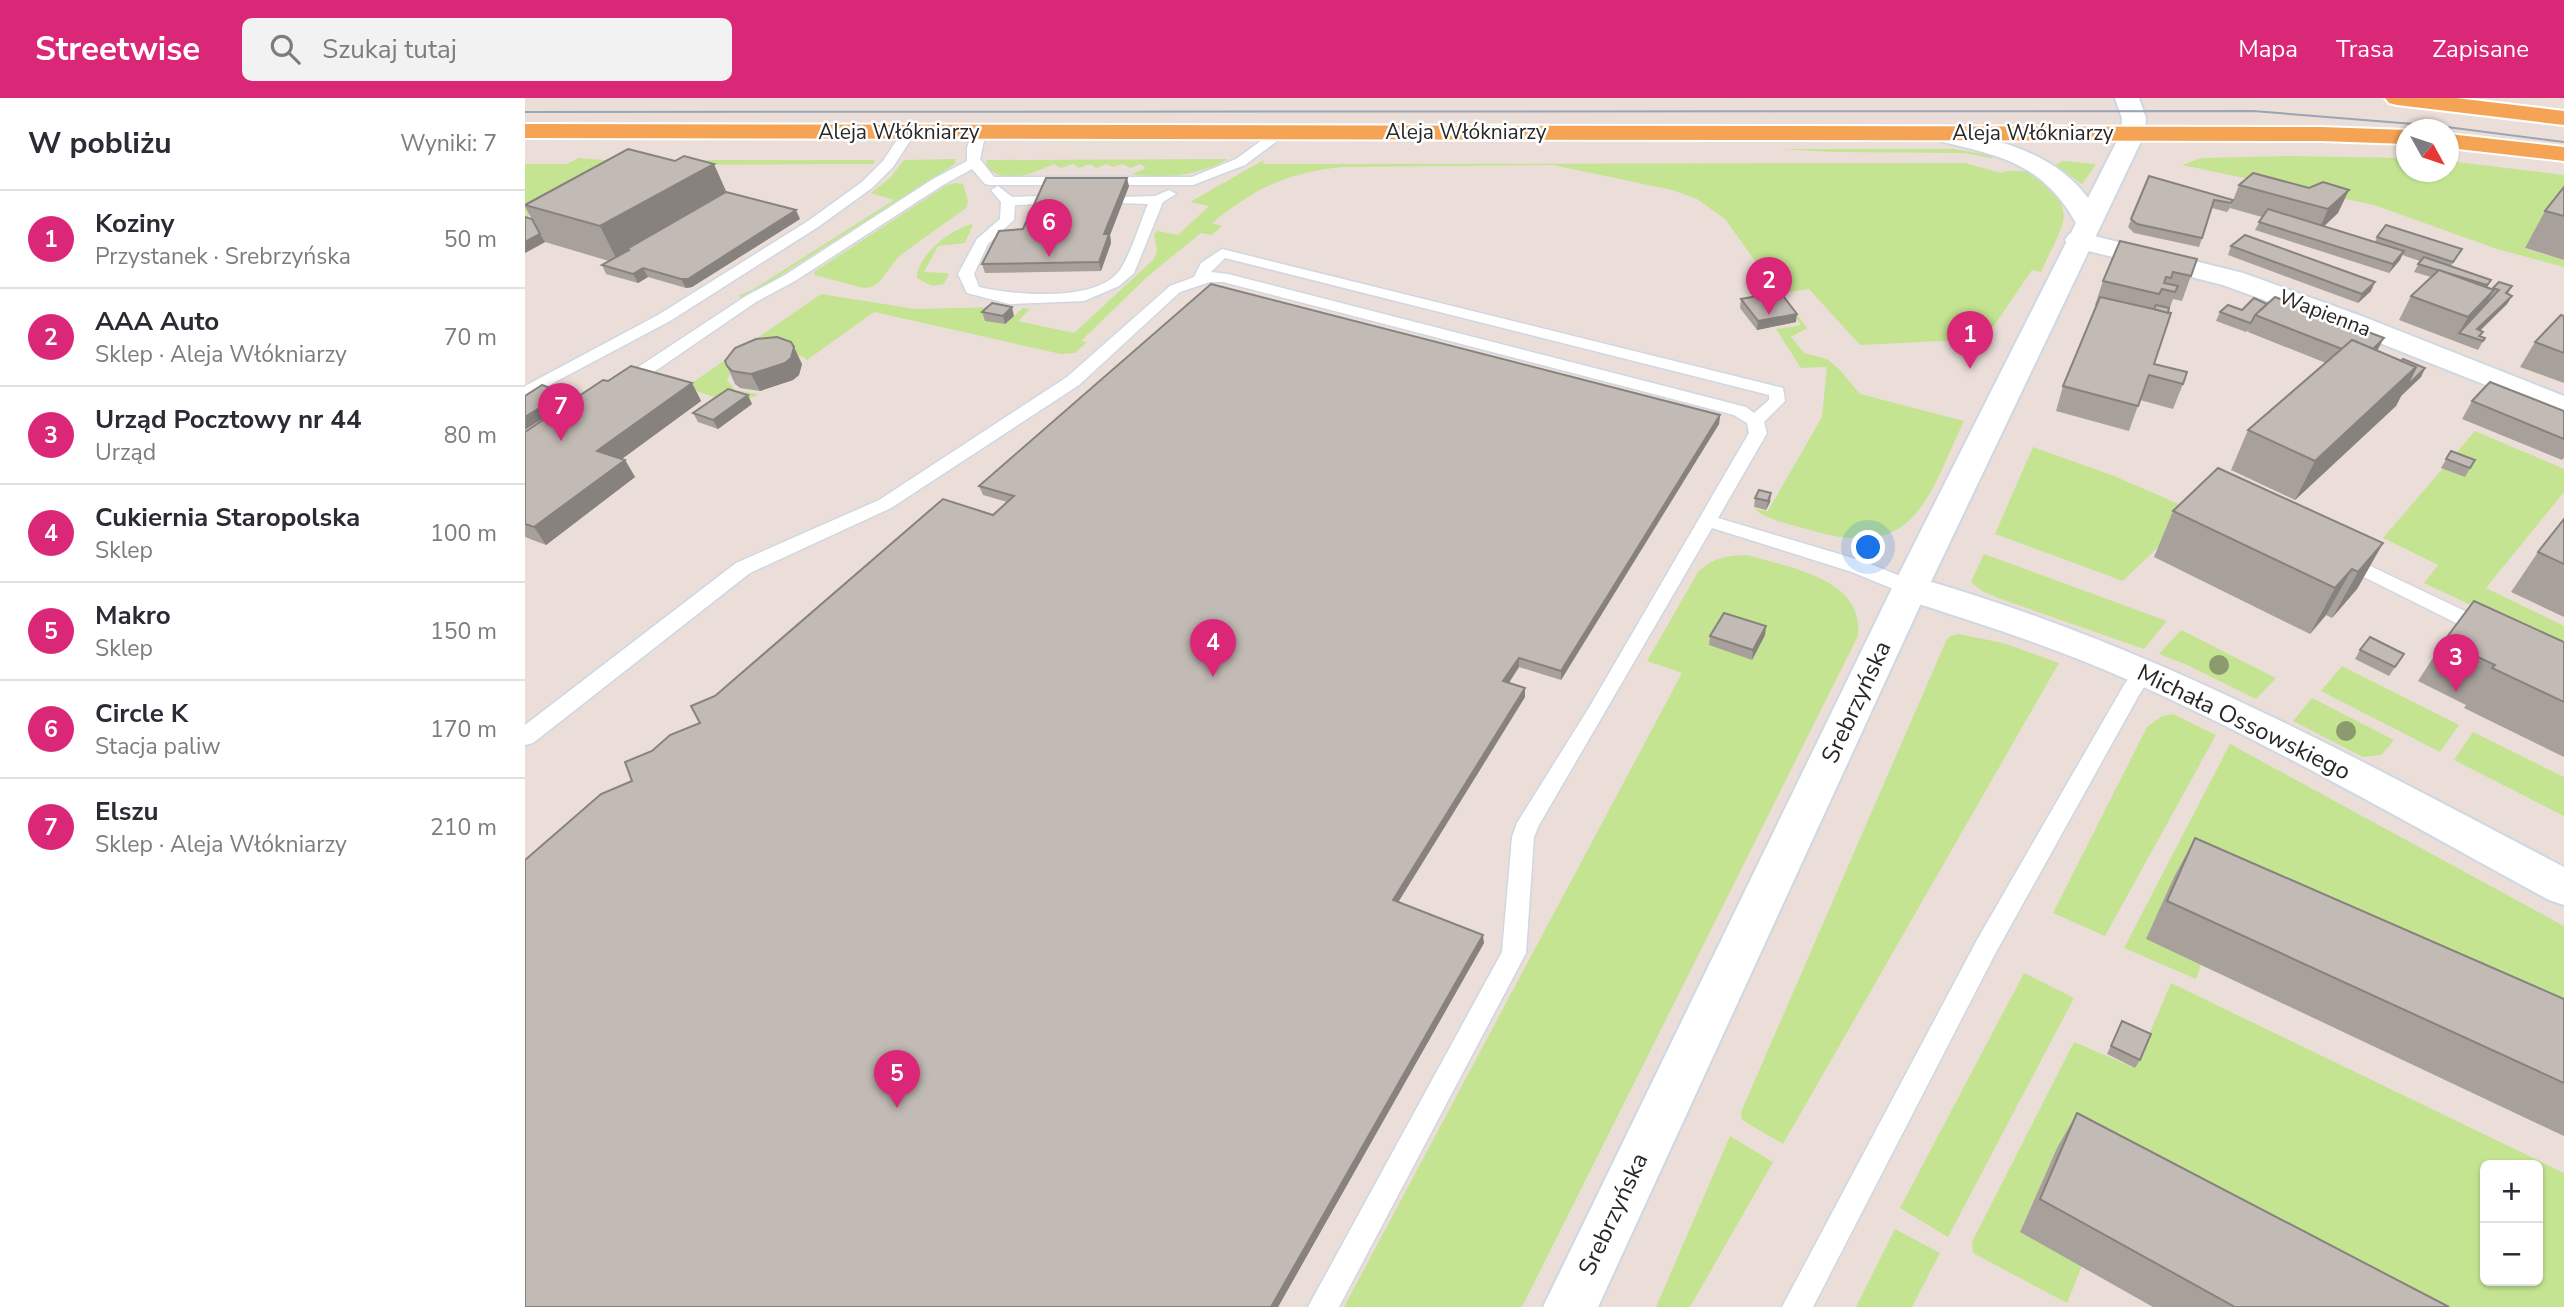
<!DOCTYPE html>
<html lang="pl">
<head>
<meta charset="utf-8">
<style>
  body { margin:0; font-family:"Nunito Sans",sans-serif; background:#f2f2f3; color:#2b2b33 }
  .controls { position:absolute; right:21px; bottom:21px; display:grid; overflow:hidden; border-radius:10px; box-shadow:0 2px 5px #0004 }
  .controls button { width:63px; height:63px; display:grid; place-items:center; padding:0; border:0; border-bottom:2px solid #e1e1e2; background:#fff; color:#2b2b33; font:35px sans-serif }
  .compass { position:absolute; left:1871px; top:21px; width:63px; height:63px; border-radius:50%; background:#fff; box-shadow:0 2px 5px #0004; rotate:130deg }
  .you { position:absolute; left:1344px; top:450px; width:24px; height:24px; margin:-18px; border:5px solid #fff; border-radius:50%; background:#1a73e8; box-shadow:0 0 0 10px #1a73e833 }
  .badge { display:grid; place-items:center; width:46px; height:46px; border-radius:50%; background:#db2777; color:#fff; font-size:23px; font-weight:700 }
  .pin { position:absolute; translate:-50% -58px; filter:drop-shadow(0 2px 4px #0008) }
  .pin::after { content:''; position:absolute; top:37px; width:24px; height:21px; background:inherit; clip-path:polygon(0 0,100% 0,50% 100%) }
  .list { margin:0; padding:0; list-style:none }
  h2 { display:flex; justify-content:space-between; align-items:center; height:91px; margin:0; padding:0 28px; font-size:30px }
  h2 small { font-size:23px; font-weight:400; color:#7c7c81 }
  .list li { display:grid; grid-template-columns:46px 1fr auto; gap:21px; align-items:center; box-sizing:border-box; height:98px; padding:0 28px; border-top:2px solid #e1e1e2 }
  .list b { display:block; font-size:26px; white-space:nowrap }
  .list p { margin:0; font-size:23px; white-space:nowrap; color:#7c7c81 }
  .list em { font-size:23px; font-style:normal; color:#7c7c81 }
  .icon { flex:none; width:38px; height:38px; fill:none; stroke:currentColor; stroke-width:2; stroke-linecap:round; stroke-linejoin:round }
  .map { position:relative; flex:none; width:2039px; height:1209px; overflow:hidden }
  header { display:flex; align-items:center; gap:42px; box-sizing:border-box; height:98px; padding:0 35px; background:#db2777; color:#fff }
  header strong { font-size:33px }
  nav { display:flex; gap:38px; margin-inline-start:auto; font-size:24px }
  .search { width:490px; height:63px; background:#f2f2f3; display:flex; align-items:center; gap:18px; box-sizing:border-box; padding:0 24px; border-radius:10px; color:#7c7c81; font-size:26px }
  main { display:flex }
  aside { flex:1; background:#fff }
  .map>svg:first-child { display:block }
  .green { fill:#c4e492; fill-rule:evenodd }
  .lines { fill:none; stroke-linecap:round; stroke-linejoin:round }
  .lane-casing { stroke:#ced7e2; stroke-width:3 }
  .street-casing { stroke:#ced7e2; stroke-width:4 }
  .secondary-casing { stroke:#ced7e2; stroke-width:4 }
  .primary-casing { stroke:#fff; stroke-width:4 }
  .lane { fill:#fff; fill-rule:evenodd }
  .street { fill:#fff; fill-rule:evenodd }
  .secondary { fill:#fff; fill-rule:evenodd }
  .primary { fill:#f4a454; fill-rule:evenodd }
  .tram { stroke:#9ba5b3; stroke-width:2 }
  .tree { fill:#8b9b6e }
  .wall { fill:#a7a09b }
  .shaded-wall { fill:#88827e }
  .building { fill:#c2bab4; stroke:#88827e; stroke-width:2 }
  .labels { text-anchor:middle; stroke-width:5; stroke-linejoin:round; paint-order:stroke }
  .far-street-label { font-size:21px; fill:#282828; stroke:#fff }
  .street-label { font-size:24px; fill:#282828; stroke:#fff }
</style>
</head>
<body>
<header>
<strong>Streetwise</strong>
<div class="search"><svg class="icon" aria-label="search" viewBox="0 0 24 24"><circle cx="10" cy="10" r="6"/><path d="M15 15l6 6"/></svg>Szukaj tutaj</div>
<nav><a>Mapa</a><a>Trasa</a><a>Zapisane</a></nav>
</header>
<main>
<aside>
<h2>W pobliżu<small>Wyniki: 7</small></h2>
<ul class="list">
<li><span class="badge">1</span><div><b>Koziny</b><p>Przystanek · Srebrzyńska</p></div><em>50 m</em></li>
<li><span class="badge">2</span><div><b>AAA Auto</b><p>Sklep · Aleja Włókniarzy</p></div><em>70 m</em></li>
<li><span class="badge">3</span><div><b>Urząd Pocztowy nr 44</b><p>Urząd</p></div><em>80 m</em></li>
<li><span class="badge">4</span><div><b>Cukiernia Staropolska</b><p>Sklep</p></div><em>100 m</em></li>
<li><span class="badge">5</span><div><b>Makro</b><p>Sklep</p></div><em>150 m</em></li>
<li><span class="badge">6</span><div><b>Circle K</b><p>Stacja paliw</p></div><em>170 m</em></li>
<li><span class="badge">7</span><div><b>Elszu</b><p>Sklep · Aleja Włókniarzy</p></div><em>210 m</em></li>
</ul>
</aside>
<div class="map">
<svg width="2039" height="1209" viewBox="0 0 2039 1209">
  <rect width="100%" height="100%" fill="#ebded8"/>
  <!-- green -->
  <g class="green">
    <polygon points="1257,51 1429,51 1471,58 1466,60 1439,55 1308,54"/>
    <polygon points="1764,58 1881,60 1882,74 1924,74 1924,63 2039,77 2039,99 2000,151 2039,162 2039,169 1972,151 1849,107 1657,67 1677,60"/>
    <polygon points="54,60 79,62 350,62 348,66 103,67 0,120 0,66 42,66"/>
    <polygon points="431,61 430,66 220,200 213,198 227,192 369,102 346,95 365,80 379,62"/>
    <path d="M703 61C678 76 636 83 607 76L621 70 615 66 605 70 598 66 588 69 581 66 571 70 565 66 554 70 548 66 536 70 529 66C508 75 480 89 461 68L462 62Z"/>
    <path d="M739 62 738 66 1440 65 1476 75C1482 71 1507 73 1513 77 1526 85 1542 107 1538 123 1534 140 1523 157 1516 174L1507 172 1460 241 1335 247 1284 191 1257 195 1282 230 1266 239 1279 255 1302 261 1314 271 1335 296 1439 323C1403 398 1392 463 1289 433 1269 427 1246 424 1229 411L1243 413 1297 319 1302 269 1276 270 1251 231 1276 227 1200 121 1172 101 1147 92 1028 67 817 69C761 75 730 90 687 125L697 128 687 137 676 135 622 179 556 243 562 244 550 255 536 256 349 214 282 262 279 259 263 254 206 274 202 282 210 292 233 296C211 311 185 297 161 289L296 196 390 211 474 209 460 222 480 226 498 210 505 211 493 223 549 235 628 162 632 153 629 136 633 133 653 137 684 108 665 104Z"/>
    <polygon points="1538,63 1571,66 1557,86 1530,67"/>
    <polygon points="430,85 438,86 443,103 441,110 374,158 355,183 347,189 338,190 290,177 289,174 422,87"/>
    <path d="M448 126 440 145 413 148 399 174 421 175 424 176 419 186 407 188 392 180C392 157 427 130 448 126Z"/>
    <polygon points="1950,333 2039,371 2039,394 1961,490 2039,528 2039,551 1899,485 1913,467 1858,440"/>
    <polygon points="1508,349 1589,378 1670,413 1598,483 1470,436"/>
    <polygon points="1459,456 1642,523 1619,551 1473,500 1457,493 1446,484"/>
    <path d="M1221 457C1263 469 1340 480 1333 538L997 1209H819L1157 575 1122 563 1173 474C1188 460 1201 458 1221 457Z"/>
    <polygon points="1656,532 1751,580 1731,601 1662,567 1634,556"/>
    <polygon points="1433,536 1478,545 1534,565 1258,1046 1217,1022 1216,1014 1421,543 1425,538"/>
    <polygon points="1817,568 1934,627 1915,654 1796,593"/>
    <polygon points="1787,600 1869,642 1856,657 1838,659 1768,623"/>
    <polygon points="1648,616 1691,637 1580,838 1528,815 1622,629 1637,618"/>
    <polygon points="1948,634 2039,679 2039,718 1929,662"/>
    <polygon points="1705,646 2039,828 2039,955 1621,841 1676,867 1671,881 1599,850"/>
    <polygon points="1499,875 1549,900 1423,1139 1375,1110"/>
    <path d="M1646 885 2039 1075V1209H1831L1532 1050 1495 1134 1557 1168 1542 1205 1448 1155 1447 1144 1549 944 1610 970ZM1960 1067H2013V1183H1960Z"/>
    <polygon points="1205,1038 1248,1064 1165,1209 1131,1209"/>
    <polygon points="1370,1131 1415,1155 1387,1209 1331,1209"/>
  </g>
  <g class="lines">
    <!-- lane casing -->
    <g class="lane-casing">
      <g id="lane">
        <polygon points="384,30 391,34 368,69 347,90 293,129 145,223 0,300 0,288 133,217 283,123 337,84 358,63 379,31"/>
        <polygon points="454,30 461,34 455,61 469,79 667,79 711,61 752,31 757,30 764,34 720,67 668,87 465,87 460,86 447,71 418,87 270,183 231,204 104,291 92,291 90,287 92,283 221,198 260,177 408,81 442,63 442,50 447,34"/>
        <path d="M473 88 487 99 517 98 524 102 517 106 490 107 489 122 463 146 449 176 454 189C487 197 572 205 595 172 607 153 614 127 623 106L594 105V99L630 98 644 92 651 96 638 104 609 175 594 188 559 203 484 206 442 195 433 176 452 141 475 121 476 104 466 92Z"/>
        <path d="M697 151 1258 290 1260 303 1239 324 1242 335 1193 420 1341 464 1392 485 1395 490 1392 495H1378L1327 474 1187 430 1014 727 1009 739 1001 855 814 1209H783L977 854 987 739 992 725 1065 608 1224 335 1222 325 1209 317 698 184H685L655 194 554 287 366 410 225 475 8 645 0 647V627L211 465 354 402 542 279 645 188 669 179 676 165ZM700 160 1244 297V302L1229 315 1221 309 703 176 686 174Z"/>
        <polygon points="1818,455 1969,527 1972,532 1969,537 1955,537 1811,465 1808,461 1811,457"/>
        <polygon points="1619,567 1626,569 1629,574 1614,597 1470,856 1288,1209 1257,1209 1452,842 1599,587 1612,569"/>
      </g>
    </g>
    <!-- street casing -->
    <g class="street-casing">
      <g id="street">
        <polygon points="1553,134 1718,175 1839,219 2039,298 2039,318 1819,231 1698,187 1544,148 1540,142 1544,136"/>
        <path d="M1385 478C1622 544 1823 656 2039 769V807L2024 802C1884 726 1747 646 1601 581 1527 548 1450 524 1372 499L1367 490 1372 481Z"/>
      </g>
    </g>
    <!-- secondary casing -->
    <g class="secondary-casing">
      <path id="secondary" d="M1590 0H1614L1621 20 1620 35 1403 490 1073 1209H1018L1367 490 1551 125C1517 63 1471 57 1406 41L1403 36 1406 31 1415 29C1470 42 1527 52 1563 100L1596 35 1597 20Z"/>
    </g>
    <!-- primary casing -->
    <g class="primary-casing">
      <g id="primary">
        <polygon points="1860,0 1931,0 2039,13 2039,27 1872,7 1864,5"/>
        <polygon points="0,26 1796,29 1882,32 1882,46 1796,43 0,40"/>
        <polygon points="1924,36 2039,49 2039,63 1924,50"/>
      </g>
    </g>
    <!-- lane -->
    <use href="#lane" class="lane"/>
    <!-- street -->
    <use href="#street" class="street"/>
    <!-- secondary -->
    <use href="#secondary" class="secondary"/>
    <!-- primary -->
    <use href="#primary" class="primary"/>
    <!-- tram -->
    <polyline class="tram" points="0,14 1728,13 1914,28 2039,44"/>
  </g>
  <!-- trees -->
  <g class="tree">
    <circle cx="1694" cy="567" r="10"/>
    <circle cx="1821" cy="633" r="10"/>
  </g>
  <!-- wall -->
  <g class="wall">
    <polygon points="1728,75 1813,115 1799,128 1850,144 1852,139 1937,151 1926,168 1966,182 1962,190 1967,192 1968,190 1987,188 1983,196 1987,198 1982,206 1955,233 1955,238 1960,240 1953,252 1874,222 1886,198 1906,179 1889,174 1895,163 1877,157 1875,162 1864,175 1730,132 1737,119 1705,110 1714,87"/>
    <polygon points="1624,78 1708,102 1705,110 1702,114 1687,110 1674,149 1609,135 1603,129"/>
    <polygon points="604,88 585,137 586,145 576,173 460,175 457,166 498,131"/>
    <polygon points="2039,89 2039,162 2000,150 2020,113"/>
    <polygon points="201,94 275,121 167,189 161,190 123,179 113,185 81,176 77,167 84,163 20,144 0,155 0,119 7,121 0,109 0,107"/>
    <polygon points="1706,148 1846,193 1833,205 1703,157"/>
    <polygon points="1672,161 1657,203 1648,201 1643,215 1629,266 1658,286 1648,311 1615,302 1604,333 1531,313 1538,288 1572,207 1570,207 1578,183"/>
    <polygon points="1216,201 1271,224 1232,232 1215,210"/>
    <polygon points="1717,212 1853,253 1876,263 1900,270 1896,279 1876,298 1871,308 1770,402 1706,372 1723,332 1801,265 1723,234 1724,232 1721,234 1691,223 1695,214"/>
    <polygon points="457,214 489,218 480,226 460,223"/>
    <polygon points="2039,218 2039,285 1995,269 2010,244"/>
    <polygon points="277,266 274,277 268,282 235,293 215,290 210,286 202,268"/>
    <polygon points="83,283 167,285 176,303 97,361 100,362 110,379 21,447 0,439 0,334"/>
    <polygon points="1947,303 2039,313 2039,360 2037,362 1937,321"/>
    <polygon points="227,306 193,331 173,324 168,315"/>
    <polygon points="1195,317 1194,326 1036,582 994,569 984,585 1000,599 873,804 959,845 753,1209 0,1209 107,683 127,653 175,625 190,598 468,417 482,404 458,397 454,388"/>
    <polygon points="1926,353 1950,362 1940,379 1916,370"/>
    <polygon points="1234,392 1245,404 1241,412 1229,409 1230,400"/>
    <polygon points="1648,413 1858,445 1832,491 1807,520 1801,517 1785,536 1629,459"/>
    <polygon points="2039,421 2039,519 1986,494 2013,454"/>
    <polygon points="1241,528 1240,537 1227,562 1184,547 1185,538"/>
    <polygon points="1919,543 2039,544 2039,659 1939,610 1941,607 1893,583"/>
    <polygon points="1835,552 1879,556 1864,578 1830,561"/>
    <polygon points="1670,740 2039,901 2039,1038 1621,841 1649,779"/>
    <polygon points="1597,923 1615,962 1610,970 1582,956"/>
    <polygon points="1552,1015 1924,1209 1628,1209 1495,1134 1532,1050"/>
  </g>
  <!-- shaded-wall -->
  <g class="shaded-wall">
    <polygon points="189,66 205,102 102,151 106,159 94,166 75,128"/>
    <polygon points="602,80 604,88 585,137 586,145 576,173 574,164 579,136"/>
    <polygon points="1824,92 1813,115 1793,134 1803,111"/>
    <polygon points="271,112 275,121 167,189 161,190 156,181"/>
    <polygon points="15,136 20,144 0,155 0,144"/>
    <polygon points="1879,153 1875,162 1864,175 1868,166"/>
    <polygon points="118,170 123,179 113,185 108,176"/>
    <polygon points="1850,184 1846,193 1833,205 1837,196"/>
    <polygon points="1969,192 1955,217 1934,235 1943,219"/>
    <polygon points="1987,198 1982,206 1947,240 1952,231"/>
    <polygon points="487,209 489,218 480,226 478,218"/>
    <polygon points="1272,216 1271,224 1232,232 1233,223"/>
    <polygon points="1859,240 1850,257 1840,260"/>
    <polygon points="269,249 277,266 274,277 268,282 235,293 226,276"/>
    <polygon points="1891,269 1871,308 1770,402 1790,363"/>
    <polygon points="1900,270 1896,279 1876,298 1881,289"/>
    <polygon points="167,285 176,303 83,371 72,353"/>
    <polygon points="39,295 44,304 0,332 0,319"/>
    <polygon points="223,297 227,306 193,331 188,322"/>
    <polygon points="1195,317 1194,326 1036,582 1036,573"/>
    <polygon points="100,362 110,379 21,447 9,429"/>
    <polygon points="1246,395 1245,404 1241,412 1243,403"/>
    <polygon points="1858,445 1832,491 1807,520 1833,474"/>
    <polygon points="1827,471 1801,517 1785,536 1810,490"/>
    <polygon points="1241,528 1240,537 1227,562 1228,552"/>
    <polygon points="994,560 994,569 979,592 978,583"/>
    <polygon points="1000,590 1000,599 869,811 868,802"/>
    <polygon points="958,837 959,845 753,1209 746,1209"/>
  </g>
  <!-- building -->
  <g class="building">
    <polygon points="103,51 150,63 159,58 189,66 75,128 0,107"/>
    <polygon points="1728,75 1784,90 1798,84 1824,92 1803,111 1714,87"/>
    <polygon points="1624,78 1708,102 1706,105 1689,102 1677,140 1612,126 1606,121"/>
    <polygon points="521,80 602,80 579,136 584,136 574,164 457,166 474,133 498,131"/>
    <polygon points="2039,89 2039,118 2020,113"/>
    <polygon points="201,94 271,112 163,181 156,181 118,170 108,176 77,167 104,152 102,151"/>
    <polygon points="1743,111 1879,153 1868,166 1734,124"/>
    <polygon points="0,119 7,121 15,136 0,144"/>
    <polygon points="1861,127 1937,151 1928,164 1852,139"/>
    <polygon points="1720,137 1850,184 1837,196 1706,148"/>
    <polygon points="1595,143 1672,161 1666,178 1648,174 1646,180 1641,179 1639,185 1653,188 1650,194 1637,191 1634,196 1578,183"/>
    <polygon points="1899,159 1966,182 1962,187 1893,166"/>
    <polygon points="1914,172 1969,192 1943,219 1886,198"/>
    <polygon points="1974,184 1987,188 1981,195 1987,198 1952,231 1958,234 1954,238 1960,240 1958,243 1934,235 1974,192 1968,190"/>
    <polygon points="686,186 1195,317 1036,573 994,560 978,583 1000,590 868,802 958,837 746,1209 0,1209 0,762 76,696 107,683 100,664 127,653 145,637 175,625 166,608 190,598 418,401 468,417 489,398 454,388"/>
    <polygon points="1255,194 1272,216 1233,223 1216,201"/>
    <polygon points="1575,199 1646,215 1629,266 1662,274 1658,286 1624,277 1613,308 1538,288"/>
    <polygon points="1750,199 1859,240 1848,251 1827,242 1817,251 1730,217"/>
    <polygon points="1729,200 1742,206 1730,217 1727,223 1725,225 1695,214 1703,207 1717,212"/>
    <polygon points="467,205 487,209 478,218 457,214"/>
    <polygon points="1631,207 1644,210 1643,215 1629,211"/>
    <polygon points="2036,217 2039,218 2039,255 2010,244"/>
    <polygon points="252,239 266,244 269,249 266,260 260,265 226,276 207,273 202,268 200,263 210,250 231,241"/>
    <polygon points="1827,242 1891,269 1790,363 1723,332"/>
    <polygon points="1878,261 1900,270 1881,289 1891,269 1876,263"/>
    <polygon points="106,268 167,285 72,353 100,362 9,429 0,426 0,334 78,282 83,283"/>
    <polygon points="1965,284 2039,313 2039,341 1947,303"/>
    <polygon points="17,287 39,295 0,319 0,298"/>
    <polygon points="203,291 223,297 188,322 168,315"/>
    <polygon points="1926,353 1950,362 1945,370 1921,361"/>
    <polygon points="1693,370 1858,445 1833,474 1827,471 1810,490 1648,413"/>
    <polygon points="1234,392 1246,395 1243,403 1230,400"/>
    <polygon points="2039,421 2039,466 2013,454"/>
    <polygon points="1949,503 2039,544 2039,604 1967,570 1970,567 1919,543"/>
    <polygon points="1199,515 1241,528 1228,552 1185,538"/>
    <polygon points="1845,539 1879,556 1870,569 1835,552"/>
    <polygon points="1670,740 2039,901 2039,985 1642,803"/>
    <polygon points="1597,923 1626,936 1615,962 1586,948"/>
    <polygon points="1552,1015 1924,1209 1710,1209 1515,1101"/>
  </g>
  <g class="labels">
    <!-- far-street labels -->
    <g class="far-street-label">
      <text x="374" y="41">Aleja Włókniarzy</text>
      <text x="941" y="41">Aleja Włókniarzy</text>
      <text x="1508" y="42">Aleja Włókniarzy</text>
      <text transform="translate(1800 215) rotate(21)" y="7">Wapienna</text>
    </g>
    <!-- street labels -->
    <g class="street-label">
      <text transform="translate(1331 604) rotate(-65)" y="8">Srebrzyńska</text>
      <text transform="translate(1719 624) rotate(26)" y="8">Michała Ossowskiego</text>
      <text transform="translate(1088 1116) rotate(-65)" y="8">Srebrzyńska</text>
    </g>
  </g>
</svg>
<div class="controls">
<button>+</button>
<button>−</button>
</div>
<svg class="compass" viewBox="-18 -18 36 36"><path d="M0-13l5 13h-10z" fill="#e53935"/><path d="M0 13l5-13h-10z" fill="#7c7c81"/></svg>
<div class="you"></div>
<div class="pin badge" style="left:1445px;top:271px">1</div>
<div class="pin badge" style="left:1244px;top:217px">2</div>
<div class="pin badge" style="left:1931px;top:594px">3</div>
<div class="pin badge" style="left:688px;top:579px">4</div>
<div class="pin badge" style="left:372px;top:1010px">5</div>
<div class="pin badge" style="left:524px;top:159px">6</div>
<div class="pin badge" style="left:36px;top:343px">7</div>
</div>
</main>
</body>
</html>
